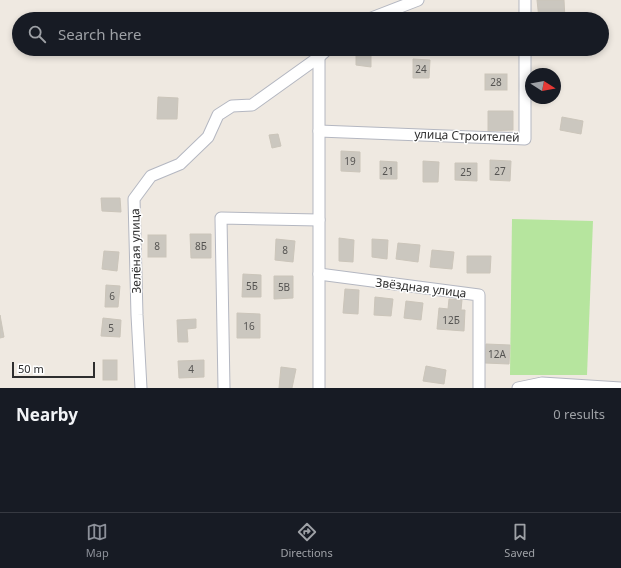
<!DOCTYPE html>
<html lang="en">
<head>
<meta charset="utf-8">
<style>
  body { margin:0; font-family:"Noto Sans",sans-serif; background:#20242c; color:#f1f3f6 }
  .compass { position:absolute; left:525px; top:68px; width:36px; height:36px; border-radius:50%; background:#171b24; box-shadow:0 2px 6px #0003; rotate:101deg }
  .scale { position:absolute; left:12px; bottom:10px; width:83px; box-sizing:border-box; padding-left:4px; border:2px solid #2e2e2e; border-top:0; font-size:11px; line-height:14px; white-space:nowrap; color:#2e2e2e; -webkit-text-stroke:3px #fff; paint-order:stroke }
  .list { margin:0; padding:0; list-style:none }
  h2 { display:flex; justify-content:space-between; align-items:center; height:52px; margin:0; padding:0 16px; font-size:17px }
  h2 small { font-size:13px; font-weight:400; color:#9ea1a6 }
  .icon { flex:none; width:22px; height:22px; fill:none; stroke:currentColor; stroke-width:2; stroke-linecap:round; stroke-linejoin:round }
  .map { position:relative; flex:none; width:621px; height:388px; overflow:hidden }
  .search { position:absolute; background:#171b24; box-shadow:0 2px 6px #0003; left:12px; right:12px; top:12px; height:44px; display:flex; align-items:center; gap:10px; box-sizing:border-box; padding:0 14px; border-radius:22px; color:#9ea1a6; font-size:15px }
  .sheet { height:124px; background:#171b24 }
  nav { display:flex; justify-content:space-around; align-items:center; box-sizing:border-box; height:56px; border-top:1px solid #363941; background:#171b24; font-size:11px; color:#9ea1a6 }
  nav a { display:grid; justify-items:center; gap:2px }
  nav .on { color:#8c9099 }
  .map>svg:first-child { display:block }
  .green { fill:#b6e59e }
  .building { fill:#cbc7bf; stroke:#cbc5ba }
  .lines { fill:none; stroke-linecap:round; stroke-linejoin:round }
  .minor-casing { stroke:#b4b7c1; stroke-width:13 }
  .minor { stroke:#fff; stroke-width:11 }
  .labels { text-anchor:middle; stroke-width:3; stroke-linejoin:round; paint-order:stroke }
  .number-label { font-size:10px; fill:#555452 }
  .street-label { font-size:12px; fill:#2e2e2e; stroke:#fff }
</style>
</head>
<body>
<div class="map">
<svg width="621" height="388" viewBox="0 0 621 388">
  <rect width="100%" height="100%" fill="#efe9e1"/>
  <!-- green -->
  <polygon class="green" points="512,219 593,221 587,375 510,375"/>
  <!-- building -->
  <g class="building">
    <polygon points="537,0 564,0 565,19 539,19"/>
    <polygon points="356,50 371,51 371,67 356,65"/>
    <polygon points="413,59 430,60 429,78 413,78"/>
    <rect x="485" y="74" width="22" height="16"/>
    <polygon points="158,97 178,98 177,119 157,119"/>
    <polygon points="488,111 513,111 513,130 488,131"/>
    <polygon points="562,117 583,121 581,134 560,130"/>
    <polygon points="278,134 281,146 272,148 269,135"/>
    <polygon points="341,151 360,152 360,172 341,171"/>
    <polygon points="490,160 511,161 510,181 490,180"/>
    <polygon points="380,161 397,162 397,179 380,179"/>
    <polygon points="423,161 439,162 438,182 423,182"/>
    <polygon points="455,163 477,163 477,181 455,180"/>
    <polygon points="101,198 120,198 121,212 102,211"/>
    <polygon points="190,234 211,234 211,258 191,258"/>
    <rect x="148" y="235" width="18" height="22"/>
    <polygon points="339,238 354,240 353,262 339,261"/>
    <polygon points="276,239 295,241 293,262 275,260"/>
    <polygon points="372,239 388,240 387,259 372,257"/>
    <polygon points="398,243 420,245 418,262 396,259"/>
    <polygon points="432,250 454,252 452,269 430,267"/>
    <polygon points="104,251 119,252 117,271 102,269"/>
    <polygon points="467,256 491,256 490,273 467,273"/>
    <polygon points="243,274 261,275 261,297 242,297"/>
    <polygon points="274,276 293,276 293,298 274,299"/>
    <polygon points="106,285 120,286 118,307 105,307"/>
    <polygon points="345,289 359,290 358,314 343,313"/>
    <polygon points="375,297 393,299 391,316 374,315"/>
    <polygon points="449,299 462,300 461,310 465,310 464,331 437,329 439,308 448,309"/>
    <polygon points="406,301 423,303 421,320 404,318"/>
    <polygon points="237,313 260,314 260,338 237,338"/>
    <polygon points="0,315 4,337 0,338"/>
    <polygon points="103,318 121,320 120,337 101,336"/>
    <polygon points="196,319 196,328 187,329 188,342 178,342 177,320"/>
    <polygon points="486,344 510,345 509,364 485,363"/>
    <rect x="103" y="360" width="14" height="20"/>
    <polygon points="204,360 204,377 179,378 178,361"/>
    <polygon points="426,366 446,370 444,384 423,381"/>
    <polygon points="281,367 296,369 292,388 279,388"/>
  </g>
  <g class="lines">
    <!-- minor casing -->
    <g class="minor-casing">
      <g id="minor">
        <polyline points="525,0 525,19"/>
        <polyline points="369,19 418,0"/>
        <polyline points="319,131 525,139 525,49"/>
        <polyline points="319,274 479,295 479,388"/>
        <polyline points="141,388 137,315 134,199 151,176 180,164 208,137 218,115 232,106 252,105 319,57 328,49"/>
        <polyline points="224,388 221,218 319,220"/>
        <polyline points="319,388 319,57"/>
        <polyline points="518,388 542,383 621,388"/>
      </g>
    </g>
    <!-- minor -->
    <use href="#minor" class="minor"/>
  </g>
  <g class="labels">
    <!-- number labels -->
    <g class="number-label">
      <text x="421" y="73">24</text>
      <text x="496" y="86">28</text>
      <text x="350" y="165">19</text>
      <text x="388" y="175">21</text>
      <text x="500" y="175">27</text>
      <text x="466" y="176">25</text>
      <text x="157" y="250">8</text>
      <text x="201" y="250">8Б</text>
      <text x="285" y="254">8</text>
      <text x="252" y="290">5Б</text>
      <text x="284" y="291">5В</text>
      <text x="112" y="300">6</text>
      <text x="451" y="324">12Б</text>
      <text x="249" y="330">16</text>
      <text x="111" y="332">5</text>
      <text x="497" y="358">12А</text>
      <text x="191" y="373">4</text>
    </g>
    <!-- street labels -->
    <g class="street-label">
      <text transform="translate(467 136) rotate(2)" y="4">улица Строителей</text>
      <text transform="translate(136 251) rotate(-91)" y="4">Зелёная улица</text>
      <text transform="translate(421 288) rotate(7)" y="4">Звёздная улица</text>
    </g>
  </g>
</svg>
<svg class="compass" viewBox="-18 -18 36 36"><path d="M0-13l5 13h-10z" fill="#e53935"/><path d="M0 13l5-13h-10z" fill="#9ea1a6"/></svg>
<div class="scale">50 m</div>
<div class="search"><svg class="icon" aria-label="search" viewBox="0 0 24 24"><circle cx="10" cy="10" r="6"/><path d="M15 15l6 6"/></svg>Search here</div>
</div>
<section class="sheet">
<h2>Nearby<small>0 results</small></h2>
<ul class="list">
</ul>
</section>
<nav>
<a class="on"><svg class="icon" aria-label="map" viewBox="0 0 24 24"><path d="M3 6l6-2 6 2 6-2v14l-6 2-6-2-6 2zM9 4v14M15 6v14"/></svg>Map</a>
<a><svg class="icon" aria-label="directions" viewBox="0 0 24 24"><path d="M12 3l9 9-9 9-9-9zM9 14v-3h6M13 9l2 2-2 2"/></svg>Directions</a>
<a><svg class="icon" aria-label="saved" viewBox="0 0 24 24"><path d="M7 4h10v16l-5-4-5 4z"/></svg>Saved</a>
</nav>
</body>
</html>
